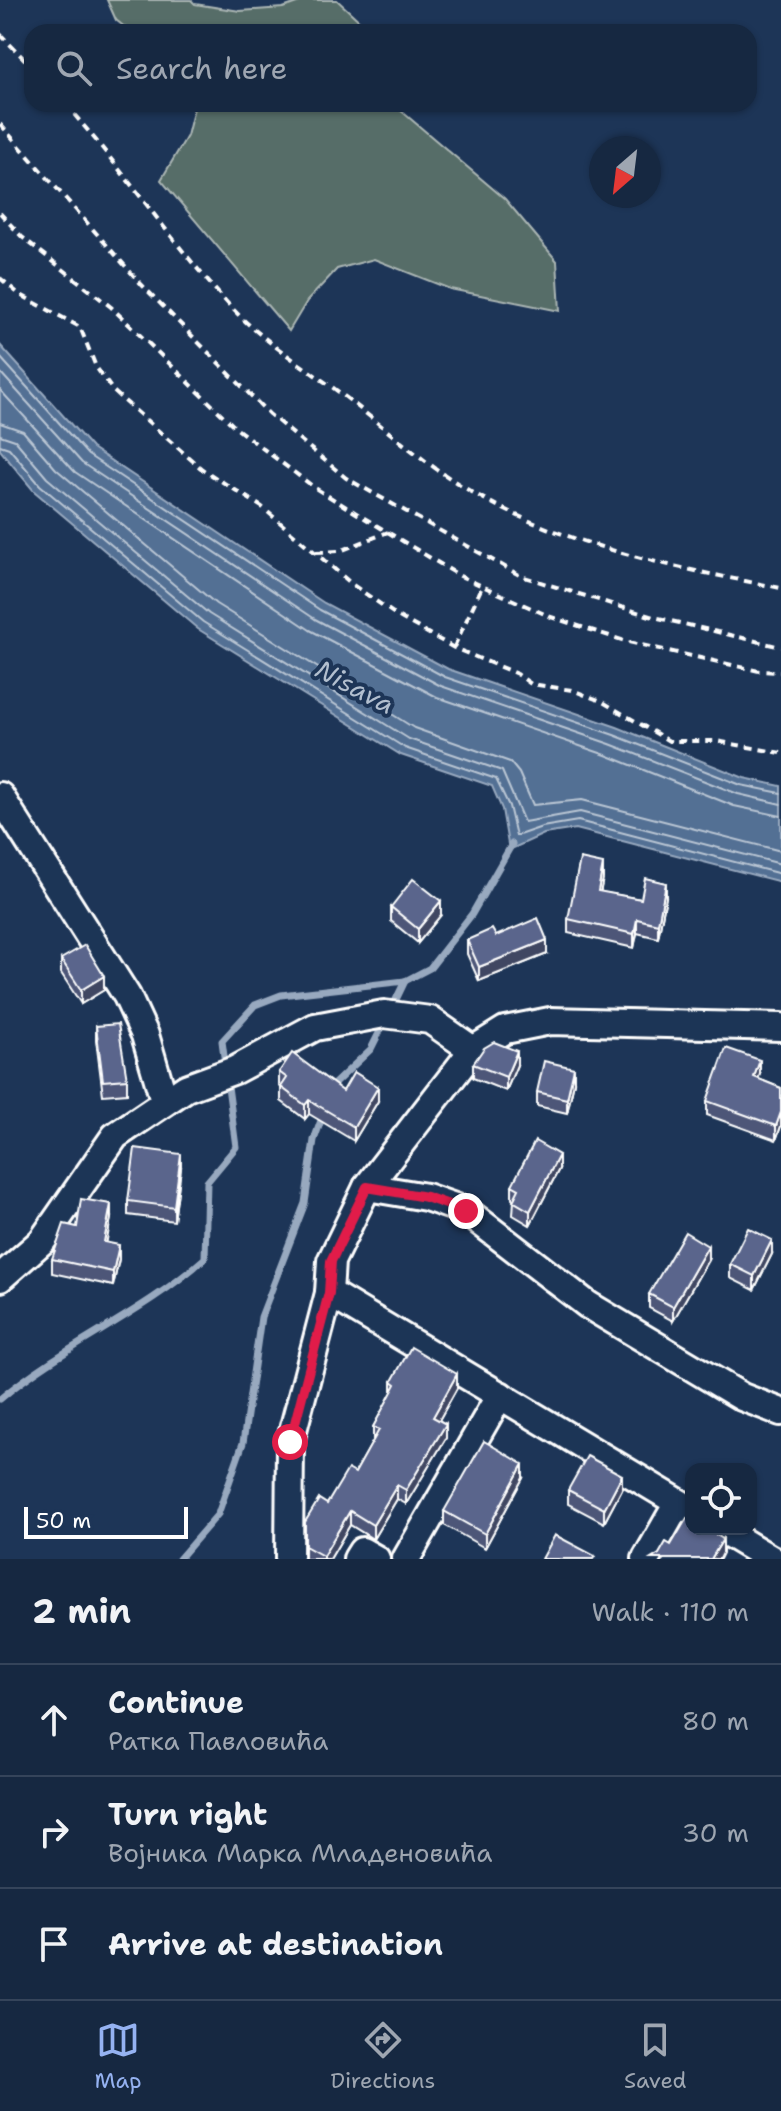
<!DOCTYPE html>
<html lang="en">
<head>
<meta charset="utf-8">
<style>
  body { margin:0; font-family:"Shantell Sans",sans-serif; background:#23344c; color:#f1f3f6 }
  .controls { position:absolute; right:24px; bottom:24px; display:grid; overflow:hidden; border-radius:16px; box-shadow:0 2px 6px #0004 }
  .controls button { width:72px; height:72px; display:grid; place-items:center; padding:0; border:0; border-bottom:2px solid #35445a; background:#162841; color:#f1f3f6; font:40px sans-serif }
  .compass { position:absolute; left:589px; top:136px; width:72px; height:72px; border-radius:50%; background:#162841; box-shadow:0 2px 6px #0004; rotate:208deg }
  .scale { position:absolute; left:24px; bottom:20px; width:164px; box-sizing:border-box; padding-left:8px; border:4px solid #fff; border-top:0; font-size:22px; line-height:28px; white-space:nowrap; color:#fff; -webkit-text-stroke:6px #1d3557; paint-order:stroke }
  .stop { position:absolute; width:24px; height:24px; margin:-18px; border:6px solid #e11d48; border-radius:50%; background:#fff }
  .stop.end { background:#e11d48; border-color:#fff; box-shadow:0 2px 8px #0008 }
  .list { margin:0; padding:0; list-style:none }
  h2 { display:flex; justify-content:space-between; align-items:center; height:104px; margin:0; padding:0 32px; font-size:34px }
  h2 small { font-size:26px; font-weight:400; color:#9ea6b1 }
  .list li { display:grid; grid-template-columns:52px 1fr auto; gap:24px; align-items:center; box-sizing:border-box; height:112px; padding:0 32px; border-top:2px solid #35445a }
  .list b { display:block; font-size:30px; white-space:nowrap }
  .list p { margin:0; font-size:26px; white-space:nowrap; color:#9ea6b1 }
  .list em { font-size:26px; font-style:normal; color:#9ea6b1 }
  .icon { flex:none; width:44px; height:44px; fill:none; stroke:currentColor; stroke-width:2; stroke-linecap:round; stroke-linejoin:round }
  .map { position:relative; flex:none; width:781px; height:1559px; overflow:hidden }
  .search { position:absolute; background:#162841; box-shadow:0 2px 6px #0004; left:24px; right:24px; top:24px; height:88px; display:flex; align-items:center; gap:20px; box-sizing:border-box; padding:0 28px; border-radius:24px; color:#9ea6b1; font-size:30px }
  .sheet { height:440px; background:#162841 }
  nav { display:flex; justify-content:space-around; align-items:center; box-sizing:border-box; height:112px; border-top:2px solid #35445a; background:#162841; font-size:22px; color:#9ea6b1 }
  nav a { display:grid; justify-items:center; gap:4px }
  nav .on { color:#95b2f1 }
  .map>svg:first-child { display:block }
  .green { fill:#576d68; stroke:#abb6b4; stroke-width:2 }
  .water { fill:#537094; stroke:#98a9bf; stroke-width:2 }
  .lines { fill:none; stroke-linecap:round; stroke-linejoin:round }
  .shore { stroke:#bac6d4; stroke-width:2 }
  .stream { stroke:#98a9bf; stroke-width:7 }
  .street-casing { stroke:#fff; stroke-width:32 }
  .path { stroke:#fff; stroke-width:4; stroke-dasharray:8 6; stroke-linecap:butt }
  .street { stroke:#1d3557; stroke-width:26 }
  .wall { fill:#4d5778; stroke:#fff; stroke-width:2 }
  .shaded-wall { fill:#3f4762; stroke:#fff; stroke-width:2 }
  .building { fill:#5a658c; stroke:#fff; stroke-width:2 }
  .route { stroke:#e11d48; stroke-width:10 }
  .labels { text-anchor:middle; stroke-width:8; stroke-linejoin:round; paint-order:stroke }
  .water-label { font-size:26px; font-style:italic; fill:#b2bfcf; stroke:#1d3557 }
</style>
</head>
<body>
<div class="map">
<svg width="781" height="1559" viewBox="0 0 781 1559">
  <rect width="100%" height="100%" fill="#1d3557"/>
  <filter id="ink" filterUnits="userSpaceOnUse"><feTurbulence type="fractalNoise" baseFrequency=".0125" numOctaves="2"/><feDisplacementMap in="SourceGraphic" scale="16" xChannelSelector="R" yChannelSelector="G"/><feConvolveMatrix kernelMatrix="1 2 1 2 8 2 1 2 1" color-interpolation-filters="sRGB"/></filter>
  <g filter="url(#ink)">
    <!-- green -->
    <g class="green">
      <polygon points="107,0 191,0 195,4 240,11 283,8 305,0 337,0 365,26 365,32 131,32 116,20"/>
      <polygon points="195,104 393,104 505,199 557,261 560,311 450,289 374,259 337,269 307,301 289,331 161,180 187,136"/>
    </g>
    <!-- water -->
    <polygon class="water" points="0,345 92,448 324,603 448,669 617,727 744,778 781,786 781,882 576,829 544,834 509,850 502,809 492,786 401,755 198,629 34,491 0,450"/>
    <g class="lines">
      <!-- shore -->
      <g class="shore">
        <polyline points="0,357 88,455 320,610 445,677 614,735 741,785 781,793"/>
        <polyline points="0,372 82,463 315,619 441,686 610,744 738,794 781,804"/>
        <polyline points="0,390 75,472 310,630 437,697 606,755 734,806 781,816"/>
        <polyline points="0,423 23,431 56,469 216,604 414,728 510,762 519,773 533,805 582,800 781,851"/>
        <polyline points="0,435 15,440 47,478 209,614 409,739 502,771 524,822 580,812 781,864"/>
        <polyline points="0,445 9,448 40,485 203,622 405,748 496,779 509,806 516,836 542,827 578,821 781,874"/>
      </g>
      <!-- stream -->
      <g class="stream">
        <polyline points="391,1010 405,981"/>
        <polyline points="331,1093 334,1084 371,1049 385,1021"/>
        <path d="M0 1399C64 1345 143 1314 205 1258L207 1182 236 1147 222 1041 255 1005 281 995 405 981 430 968 472 914 512 844"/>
        <polyline points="179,1559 218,1514 243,1443 261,1317 305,1203 314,1140 324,1112"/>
      </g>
      <!-- street casing -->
      <g class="street-casing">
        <g id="street">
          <polyline points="0,796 127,996 145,1035 164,1100"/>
          <polyline points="367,1187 426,1197 466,1211 588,1305 742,1397 781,1412"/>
          <polyline points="0,1278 42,1241 115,1136 186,1088 235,1070 315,1027 384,1014 430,1020 473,1050"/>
          <polyline points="329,1293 691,1510"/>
          <polyline points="721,1529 771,1559"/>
          <polyline points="289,1559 290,1442 329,1293 331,1261 367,1187 473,1050 505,1030 550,1021 781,1027"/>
          <polyline points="357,1559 362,1551 376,1559"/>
          <polyline points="406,1559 500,1395"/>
          <polyline points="646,1559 678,1503"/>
        </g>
      </g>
      <!-- path -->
      <g class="path">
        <polyline points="0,34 32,67"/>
        <path d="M65 104C123 169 171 242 230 306 263 342 306 367 344 396 384 427 421 461 465 488 561 546 672 567 781 588"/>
        <polyline points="0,124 142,285 269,414 346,478 521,576 650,616 781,647"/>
        <polyline points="0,213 22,237 111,307 237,429 315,488 460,576 551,617 628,642 759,671 781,672"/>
        <polyline points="0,278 19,294 80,327 96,367 113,391 202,469 262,507 353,585 399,617 454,648 517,674 531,684 572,690 601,701 669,741 716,741 781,753"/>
        <polyline points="316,552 340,551 388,532"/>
        <polyline points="454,647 482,587"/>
      </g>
      <!-- street -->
      <use href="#street" class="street"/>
    </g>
    <!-- wall -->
    <g class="wall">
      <polygon points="603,878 600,892 641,899 666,897 658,938 637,933 634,948 568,933 568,919"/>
      <polygon points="391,907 441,915 418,943 391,921"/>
      <polygon points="496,936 547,954 479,981 467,954 467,940"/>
      <polygon points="61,959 104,990 81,1004 61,973"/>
      <polygon points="96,1026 127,1079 127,1093 103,1095 96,1040"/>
      <polygon points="473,1064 517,1065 506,1091 473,1078"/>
      <polygon points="279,1072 343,1091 378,1101 354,1141 309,1114 305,1119 281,1101 281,1087 279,1086"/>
      <polygon points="760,1074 758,1079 781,1088 781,1126 776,1140 707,1115 707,1101"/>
      <polygon points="574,1082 567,1113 537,1106 537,1092"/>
      <polygon points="181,1168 174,1221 128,1215 128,1201"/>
      <polygon points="559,1169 530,1225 513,1215 514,1200 512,1199 512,1185"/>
      <polygon points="111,1218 106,1242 119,1259 113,1286 52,1273 52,1259 77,1227"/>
      <polygon points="772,1254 754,1290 730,1278 730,1264"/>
      <polygon points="708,1260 673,1321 649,1308 649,1294"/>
      <polygon points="392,1381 457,1388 439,1420 446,1438 406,1504 397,1499 373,1539 350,1525 330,1559 305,1559 305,1522 327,1504 355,1473 373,1441 373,1427 392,1393"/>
      <polygon points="523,1478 485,1548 444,1525 444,1511"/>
      <polygon points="622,1489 604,1523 568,1504 568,1490"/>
    </g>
    <!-- shaded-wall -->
    <g class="shaded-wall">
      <polygon points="603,864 603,878 598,905 598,891"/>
      <polygon points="666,883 666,897 658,938 658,924"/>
      <polygon points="441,901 441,915 418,943 418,929"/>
      <polygon points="637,919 637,933 634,948 634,934"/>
      <polygon points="547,940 547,954 479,981 479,967"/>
      <polygon points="104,976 104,990 81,1004 81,990"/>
      <polygon points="517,1051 517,1065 506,1091 506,1077"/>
      <polygon points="760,1060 760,1074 754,1091 754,1077"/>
      <polygon points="574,1068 574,1082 567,1113 567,1099"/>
      <polygon points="378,1087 378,1101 354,1141 354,1127"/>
      <polygon points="309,1100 309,1114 305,1119 305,1105"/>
      <polygon points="781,1112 781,1126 776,1140 776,1126"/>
      <polygon points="181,1154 181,1168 174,1221 174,1207"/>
      <polygon points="559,1155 559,1169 530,1225 530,1211"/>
      <polygon points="111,1204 111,1218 104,1256 104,1242"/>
      <polygon points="772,1240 772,1254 754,1290 754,1276"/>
      <polygon points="119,1245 119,1259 113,1286 113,1272"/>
      <polygon points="708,1246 708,1260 673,1321 673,1307"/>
      <polygon points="457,1374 457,1388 433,1431 433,1417"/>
      <polygon points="446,1424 446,1438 406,1504 406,1490"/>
      <polygon points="523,1464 523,1478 485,1548 485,1534"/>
      <polygon points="622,1475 622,1489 604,1523 604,1509"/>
      <polygon points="397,1485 397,1499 373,1539 373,1525"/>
      <polygon points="350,1511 350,1525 330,1559 323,1559 323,1556"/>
      <polygon points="723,1539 723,1553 720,1559 711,1559"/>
    </g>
    <!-- building -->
    <g class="building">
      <polygon points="580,859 603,864 598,891 641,899 645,878 666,883 658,924 637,919 634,934 568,919"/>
      <polygon points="413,879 441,901 418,929 391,907"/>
      <polygon points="538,918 547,940 479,967 467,940 492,929 496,936"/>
      <polygon points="85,945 104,976 81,990 61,959"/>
      <polygon points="118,1024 127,1079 103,1081 96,1026"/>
      <polygon points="494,1042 517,1051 506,1077 473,1064 484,1048"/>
      <polygon points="726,1048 760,1060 754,1077 781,1088 781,1112 776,1126 707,1101"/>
      <polygon points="292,1053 343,1091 354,1072 378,1087 354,1127 309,1100 305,1105 281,1087 287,1078 279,1072"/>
      <polygon points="544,1061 574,1068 567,1099 537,1092"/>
      <polygon points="535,1141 559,1155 530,1211 513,1201 519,1189 512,1185"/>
      <polygon points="135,1148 181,1154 174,1207 128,1201"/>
      <polygon points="81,1199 111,1204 104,1242 119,1245 113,1272 52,1259 64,1224 77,1227"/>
      <polygon points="748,1228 772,1240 754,1276 730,1264"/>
      <polygon points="685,1232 708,1246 673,1307 649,1294"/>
      <polygon points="411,1347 457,1374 433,1417 446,1424 406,1490 397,1485 373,1525 350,1511 323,1556 305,1546 305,1522 319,1499 327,1504 348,1469 355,1473 379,1430 373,1427 396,1384 392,1381"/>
      <polygon points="484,1441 523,1464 485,1534 444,1511"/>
      <polygon points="587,1456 622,1475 604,1509 568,1490"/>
      <polygon points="687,1518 691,1520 691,1529 706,1529 723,1539 711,1559 651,1559 659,1554 666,1542 671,1545"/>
      <polygon points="555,1535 595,1556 593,1559 542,1559"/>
    </g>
  </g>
  <g class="lines" filter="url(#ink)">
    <!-- route -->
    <polyline class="route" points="290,1442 329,1293 331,1261 367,1187 426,1197 466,1211"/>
  </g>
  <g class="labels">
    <!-- water labels -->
    <g class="water-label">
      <text transform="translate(355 687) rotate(28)" y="9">Nisava</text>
    </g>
  </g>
</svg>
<div class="controls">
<button><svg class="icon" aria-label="locate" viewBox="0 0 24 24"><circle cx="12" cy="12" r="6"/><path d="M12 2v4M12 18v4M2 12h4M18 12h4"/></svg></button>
</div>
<svg class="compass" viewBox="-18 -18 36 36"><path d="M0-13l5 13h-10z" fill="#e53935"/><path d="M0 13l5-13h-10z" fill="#9ea6b1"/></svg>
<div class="scale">50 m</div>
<div class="stop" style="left:290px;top:1442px"></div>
<div class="stop end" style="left:466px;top:1211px"></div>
<div class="search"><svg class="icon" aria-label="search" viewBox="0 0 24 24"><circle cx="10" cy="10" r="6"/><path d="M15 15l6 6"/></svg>Search here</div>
</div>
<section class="sheet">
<h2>2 min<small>Walk · 110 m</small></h2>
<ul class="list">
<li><svg class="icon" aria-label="ahead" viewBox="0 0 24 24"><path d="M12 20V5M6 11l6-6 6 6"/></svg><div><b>Continue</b><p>Ратка Павловића</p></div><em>80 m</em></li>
<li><svg class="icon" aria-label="right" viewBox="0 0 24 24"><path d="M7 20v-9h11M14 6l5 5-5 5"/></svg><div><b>Turn right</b><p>Војника Марка Младеновића</p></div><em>30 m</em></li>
<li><svg class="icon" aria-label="arrive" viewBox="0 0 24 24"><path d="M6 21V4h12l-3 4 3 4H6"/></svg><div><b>Arrive at destination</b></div></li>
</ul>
</section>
<nav>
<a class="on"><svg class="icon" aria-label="map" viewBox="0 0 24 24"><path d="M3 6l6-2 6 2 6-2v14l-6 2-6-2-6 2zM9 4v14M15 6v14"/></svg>Map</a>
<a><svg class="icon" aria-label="directions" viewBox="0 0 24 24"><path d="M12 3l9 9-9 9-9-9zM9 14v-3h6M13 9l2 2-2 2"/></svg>Directions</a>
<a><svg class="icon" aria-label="saved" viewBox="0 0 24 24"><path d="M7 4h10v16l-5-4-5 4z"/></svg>Saved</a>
</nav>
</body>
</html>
